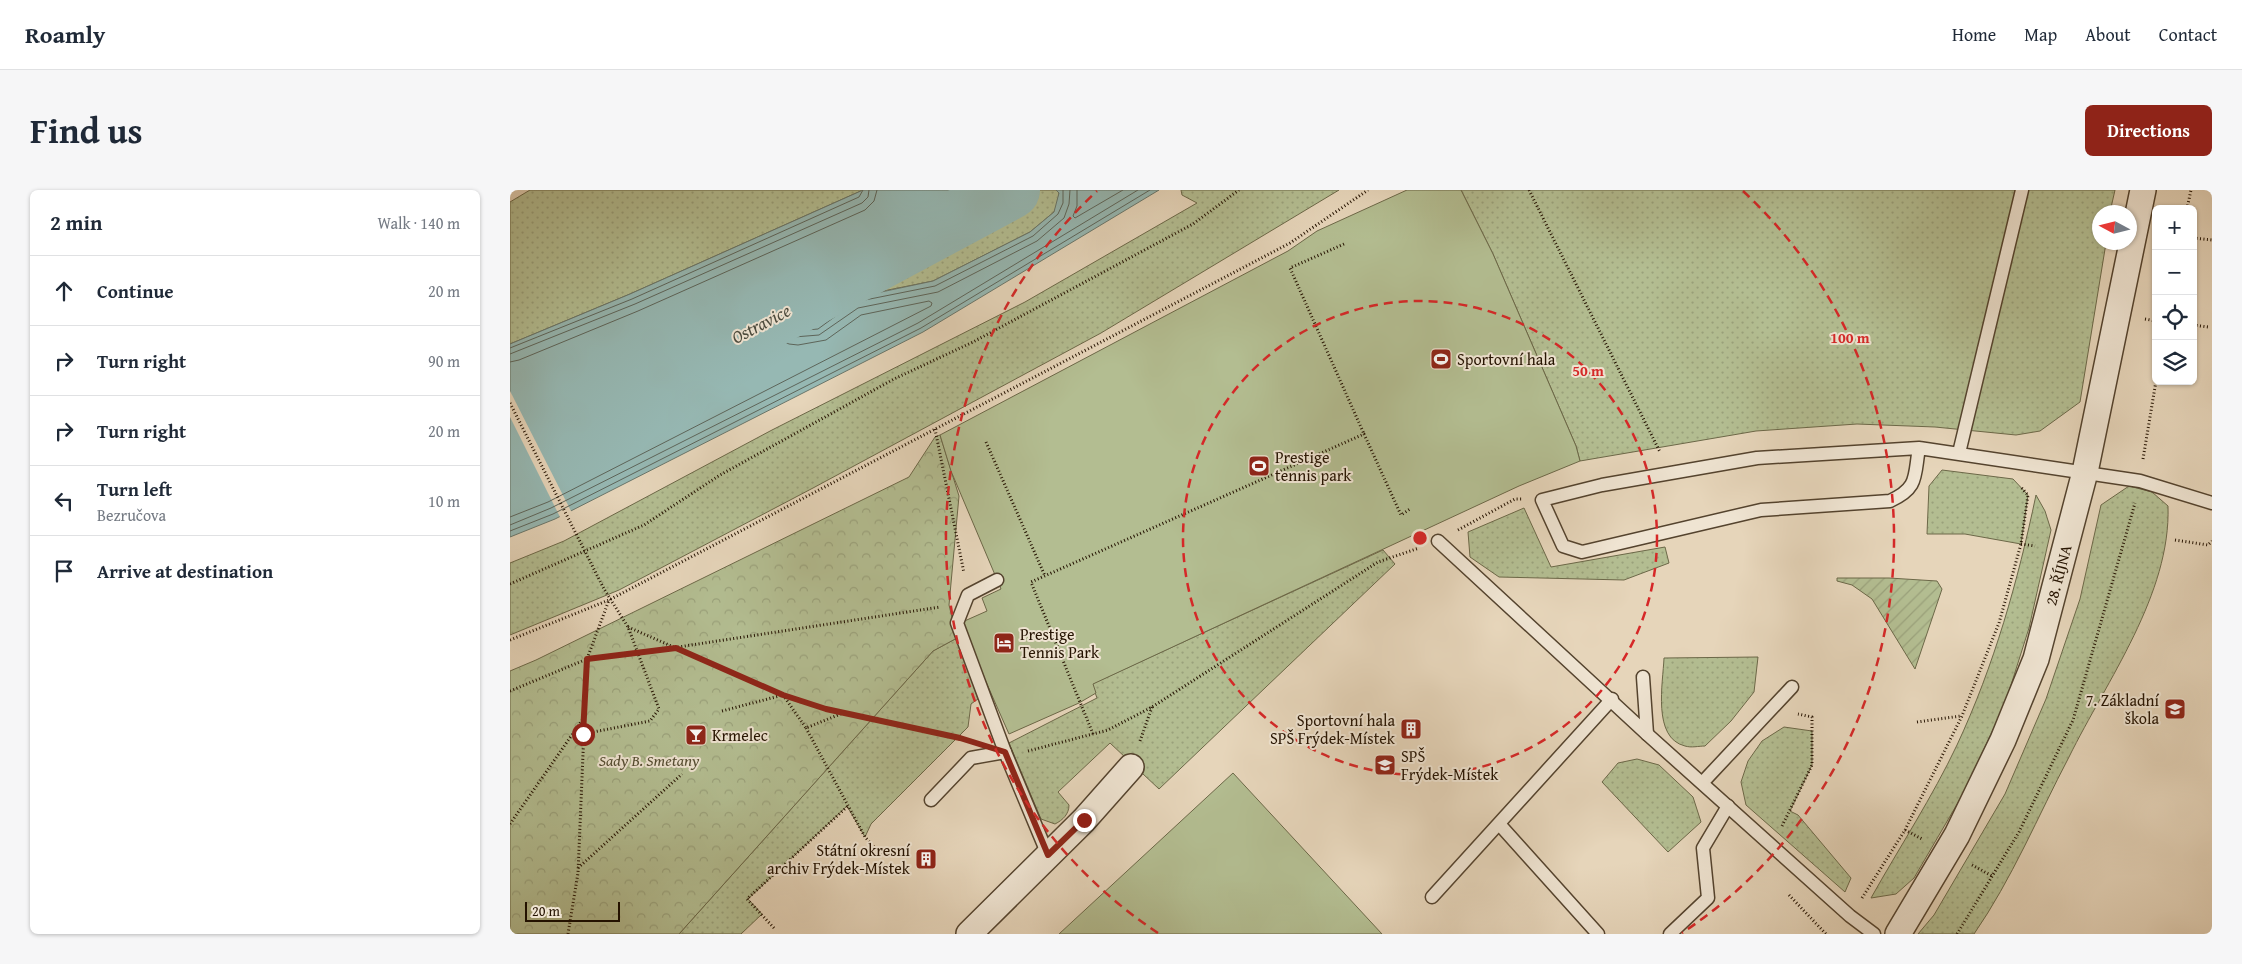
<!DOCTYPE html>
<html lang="en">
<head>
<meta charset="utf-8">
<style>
  body { margin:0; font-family:"Gentium Book Plus",serif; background:#f6f6f7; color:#1f2937 }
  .controls { position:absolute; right:15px; top:15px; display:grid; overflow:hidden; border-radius:8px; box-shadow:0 1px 4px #0004 }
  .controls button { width:45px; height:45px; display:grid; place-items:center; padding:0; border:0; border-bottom:1px solid #e0e1e3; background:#fff; color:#1f2937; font:25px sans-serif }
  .compass { position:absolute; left:1582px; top:15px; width:45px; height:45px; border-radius:50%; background:#fff; box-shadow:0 1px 4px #0004; rotate:277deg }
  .scale { position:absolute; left:15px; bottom:12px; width:95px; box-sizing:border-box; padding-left:5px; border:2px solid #241200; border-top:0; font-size:14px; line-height:18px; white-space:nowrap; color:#241200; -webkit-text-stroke:4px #efe4d2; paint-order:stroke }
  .stop { position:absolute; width:15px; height:15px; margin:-11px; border:4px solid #8f2418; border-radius:50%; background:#fff }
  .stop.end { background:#8f2418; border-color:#fff; box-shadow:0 1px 5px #0008 }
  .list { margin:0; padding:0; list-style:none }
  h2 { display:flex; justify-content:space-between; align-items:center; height:65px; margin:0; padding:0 20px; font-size:21px }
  h2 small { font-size:16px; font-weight:400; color:#747a83 }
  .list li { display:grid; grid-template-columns:32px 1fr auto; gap:15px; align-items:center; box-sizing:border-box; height:70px; padding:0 20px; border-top:1px solid #e0e1e3 }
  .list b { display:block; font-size:19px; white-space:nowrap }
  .list p { margin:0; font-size:16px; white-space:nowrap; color:#747a83 }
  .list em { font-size:16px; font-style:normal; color:#747a83 }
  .icon { flex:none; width:28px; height:28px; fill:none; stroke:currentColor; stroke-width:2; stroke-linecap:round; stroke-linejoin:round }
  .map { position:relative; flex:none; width:1702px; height:744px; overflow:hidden; border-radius:8px }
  header { display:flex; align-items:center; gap:30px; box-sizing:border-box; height:70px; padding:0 25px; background:#fff; border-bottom:1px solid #e0e1e3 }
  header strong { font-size:24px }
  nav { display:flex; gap:28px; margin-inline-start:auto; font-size:18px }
  .intro { display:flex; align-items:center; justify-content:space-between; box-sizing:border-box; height:120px; padding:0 30px }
  h1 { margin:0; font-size:35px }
  .button { padding:12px 22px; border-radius:8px; background:#8f2418; color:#fff; font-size:18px; font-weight:700 }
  main { display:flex; gap:30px; padding:0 30px }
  aside { flex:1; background:#fff; border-radius:8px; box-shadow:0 1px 4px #0004 }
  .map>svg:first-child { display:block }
  .grass { fill:url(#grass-dots); stroke:#6c6848 }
  .park { fill:url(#park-crowns); stroke:#6c6848 }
  .garden { fill:url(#garden-furrows); stroke:#6c6848 }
  .pitch { fill:#b3bd91; stroke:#6c6848 }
  .water { fill:#96b8b3; stroke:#68766b }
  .pier { fill:#e6d5ba }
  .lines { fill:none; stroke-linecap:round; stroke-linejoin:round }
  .shore { stroke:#5d655a; stroke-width:1 }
  .river { stroke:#96b8b3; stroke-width:58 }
  .lane-casing { stroke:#54432e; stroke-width:15 }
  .street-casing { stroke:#54432e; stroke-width:28 }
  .path { stroke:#241200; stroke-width:3; stroke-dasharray:1 2.5; stroke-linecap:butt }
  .lane { stroke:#efe4d2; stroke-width:12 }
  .street { stroke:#efe4d2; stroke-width:25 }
  .path-bridge { stroke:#241200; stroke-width:3; stroke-dasharray:1 2.5; stroke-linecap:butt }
  .route { stroke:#8f2418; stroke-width:6 }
  .ring { fill:none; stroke:#d62828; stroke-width:2.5; stroke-dasharray:9 6 }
  .labels { text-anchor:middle; stroke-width:4; stroke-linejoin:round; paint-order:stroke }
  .poi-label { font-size:16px; fill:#241200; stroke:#efe4d2; text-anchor:start }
  .street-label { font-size:16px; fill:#241200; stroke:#efe4d2 }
  .park-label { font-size:16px; font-style:italic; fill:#564e33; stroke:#efe4d2 }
  .water-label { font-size:18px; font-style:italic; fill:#4c4c3f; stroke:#efe4d2 }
  .centre { fill:#d62828; stroke:#efe4d2; stroke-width:2.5 }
  .ring-label { font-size:15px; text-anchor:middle; font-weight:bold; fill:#d62828; stroke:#efe4d2; stroke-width:4; stroke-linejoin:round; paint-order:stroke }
</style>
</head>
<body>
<header>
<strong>Roamly</strong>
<nav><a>Home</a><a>Map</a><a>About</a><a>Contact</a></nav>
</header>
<div class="intro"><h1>Find us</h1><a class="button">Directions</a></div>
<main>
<aside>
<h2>2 min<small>Walk · 140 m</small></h2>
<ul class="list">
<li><svg class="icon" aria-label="ahead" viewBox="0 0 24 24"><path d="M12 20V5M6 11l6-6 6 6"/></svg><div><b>Continue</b></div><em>20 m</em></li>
<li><svg class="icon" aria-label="right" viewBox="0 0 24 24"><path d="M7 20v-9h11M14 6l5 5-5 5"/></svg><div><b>Turn right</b></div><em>90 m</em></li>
<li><svg class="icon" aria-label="right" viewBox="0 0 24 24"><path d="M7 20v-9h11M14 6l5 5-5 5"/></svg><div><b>Turn right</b></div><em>20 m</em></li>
<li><svg class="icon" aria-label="left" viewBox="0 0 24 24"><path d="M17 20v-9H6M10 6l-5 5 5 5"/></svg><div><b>Turn left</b><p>Bezručova</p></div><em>10 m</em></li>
<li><svg class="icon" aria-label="arrive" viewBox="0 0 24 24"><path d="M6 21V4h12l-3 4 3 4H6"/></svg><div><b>Arrive at destination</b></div></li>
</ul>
</aside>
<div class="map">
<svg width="1702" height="744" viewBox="0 0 1702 744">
  <defs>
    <pattern id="grass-dots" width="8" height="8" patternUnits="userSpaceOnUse" patternTransform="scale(1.25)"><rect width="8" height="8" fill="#b3bd91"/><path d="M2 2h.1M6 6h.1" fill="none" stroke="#9aa17b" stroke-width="1.8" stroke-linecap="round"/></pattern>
    <pattern id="park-crowns" width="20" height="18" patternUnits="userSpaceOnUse" patternTransform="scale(1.25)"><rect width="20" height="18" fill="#b3bd91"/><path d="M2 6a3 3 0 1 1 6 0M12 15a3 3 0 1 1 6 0" fill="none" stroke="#9aa17b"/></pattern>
    <pattern id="garden-furrows" width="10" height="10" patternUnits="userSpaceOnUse" patternTransform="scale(1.25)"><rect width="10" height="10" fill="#b3bd91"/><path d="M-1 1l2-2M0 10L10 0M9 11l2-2" fill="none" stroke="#9aa17b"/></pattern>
  </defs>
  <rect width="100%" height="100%" fill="#e6d5ba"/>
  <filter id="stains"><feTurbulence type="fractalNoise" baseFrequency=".004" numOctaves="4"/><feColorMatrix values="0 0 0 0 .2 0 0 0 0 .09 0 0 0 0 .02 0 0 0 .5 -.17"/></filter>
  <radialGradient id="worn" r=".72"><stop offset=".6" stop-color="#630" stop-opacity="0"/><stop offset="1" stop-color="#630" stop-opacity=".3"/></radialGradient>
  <!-- grass -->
  <g class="grass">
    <polygon points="20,0 353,0 120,104 0,154 0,12"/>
    <polygon points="483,0 546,0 549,3 548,12 544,22 520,42 423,91 343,107 307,134 285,136 271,130 273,117 300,101 404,75"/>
    <polygon points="671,0 829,0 591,143 303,298 109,400 0,445 0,373 54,351 262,240 515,112 687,13 672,5"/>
    <polygon points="951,0 1605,0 1600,22 1590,22 1590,52 1596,53 1570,212 1530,241 1506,245 1425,237 1347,234 1246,241 1070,271 1066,256 983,64"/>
    <polygon points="1432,280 1503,289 1518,305 1511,354 1455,344 1417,344 1419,296"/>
    <path d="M1619 296 1642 302 1658 316C1661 404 1597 490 1559 567 1528 626 1502 689 1464 744H1408L1424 725 1495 604 1536 509 1570 409 1591 315Z"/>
    <path d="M1526 305 1535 321 1541 340 1519 438 1495 514 1453 604 1404 688 1386 704 1361 708C1389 658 1423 606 1447 555 1484 476 1508 391 1526 305Z"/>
    <polygon points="1014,318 1041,377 1155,357 1159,373 1114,390 989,387 960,367 958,342"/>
    <path d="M873 360 885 374 649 599 600 553 548 602 559 615C559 624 553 630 545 634L531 629 499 553 587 508 582 494Z"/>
    <polygon points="447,448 468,509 461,514 458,537 361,634 355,647 337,616 238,709 252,724 231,744 169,744 423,461"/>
    <path d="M1248 467 1244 502 1221 531 1195 556C1189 556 1181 558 1175 556 1142 548 1153 493 1154 468Z"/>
    <polygon points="1274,537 1302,541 1302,575 1280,621 1288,625 1341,688 1335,702 1236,615 1231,592 1238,571 1252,551"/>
    <polygon points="1127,569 1149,575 1183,607 1191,632 1158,662 1092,592 1108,573"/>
  </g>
  <!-- park -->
  <polygon class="park" points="430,245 449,306 439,415 447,448 423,461 169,744 0,744 0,481 26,470 399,287 425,247"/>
  <!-- garden -->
  <polygon class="garden" points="1327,388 1379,388 1427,391 1432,399 1405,479 1362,409 1342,395 1327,391"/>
  <!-- pitch -->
  <g class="pitch">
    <polygon points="897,0 951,0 983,64 1066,256 1070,271 1009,296 583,494 586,503 569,513 499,544 450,433 477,421 472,408 491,399 441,281 430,245 778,61 807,41"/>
    <polygon points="723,583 872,744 549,744"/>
  </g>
  <!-- water -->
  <polygon class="water" points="353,0 483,0 404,75 300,101 273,117 271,130 285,136 307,134 343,108 423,91 520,42 544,22 549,3 546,0 649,0 413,142 45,329 0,347 0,154 120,104"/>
  <!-- pier -->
  <polygon class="pier" points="0,201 62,323 51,329 0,227"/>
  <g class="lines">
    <!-- shore -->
    <g class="shore">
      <polyline points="466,0 398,64 297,90 267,107 262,115 260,129 262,136 267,141 284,147 309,145 348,118 428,102 527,51 554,28 559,14 560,0"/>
      <polyline points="475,0 401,70 299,96 269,114 267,133 285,141 308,139 345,112 425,96 523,46 548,24 553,13 553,0"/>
      <polyline points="567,0 567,16 563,26 565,28 613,0"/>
      <polyline points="0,158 122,109 349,7 353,0"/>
      <polyline points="0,164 125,114 352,13 358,7 359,0"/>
      <polyline points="0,172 9,170 128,121 355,20 364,11 367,0"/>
      <polyline points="0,327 38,312 421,116 422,113 419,111 351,125 316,150 288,155 279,154 262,146 255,140 252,131 255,112 263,101 295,83 394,58 455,0"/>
      <polyline points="0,335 41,318 408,133 628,0"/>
      <polyline points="0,341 43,324 411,138 640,0"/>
    </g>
    <!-- river -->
    <polyline class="river" points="201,161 501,0"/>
    <!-- lane casing -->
    <g class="lane-casing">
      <g id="lane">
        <path d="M1409 258C1404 286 1409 298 1380 311L1251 320 1072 362 1053 356 1032 310 1092 295 1247 268 1409 258 1630 291 1702 313"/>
        <polyline points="1449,263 1512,0"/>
        <polyline points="928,351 1137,544 1340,726 1364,744"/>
        <polyline points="487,390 458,405 447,433 495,562 538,665"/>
        <polyline points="1133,487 1137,544"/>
        <polyline points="1193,592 1282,497"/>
        <polyline points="421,610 461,568 495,562"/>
        <polyline points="990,635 1088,744"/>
        <polyline points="922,707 1102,509"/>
        <polyline points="1160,744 1198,708 1193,658 1218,616"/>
      </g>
    </g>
    <!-- street casing -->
    <g class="street-casing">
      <g id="street">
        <polyline points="459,744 574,630 621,577"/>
        <polyline points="1388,744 1447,645 1493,550 1526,469 1575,282 1633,0"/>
      </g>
    </g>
    <!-- path -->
    <g class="path">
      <polyline points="1019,0 1150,262"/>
      <polyline points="1677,19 1681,0"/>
      <polyline points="1683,48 1702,50"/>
      <polyline points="834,54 780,78 854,244"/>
      <polyline points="1635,129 1646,131"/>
      <polyline points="1683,135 1698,137"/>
      <polyline points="425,239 454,383"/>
      <polyline points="476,252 535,386"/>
      <polyline points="1633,269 1646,191"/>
      <polyline points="948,340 1005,309 1012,309"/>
      <polyline points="1665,350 1698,355 1702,351"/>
      <polyline points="1511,354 1525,356"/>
      <polyline points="0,394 134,335 210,285 384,189 463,152 683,34 729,0"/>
      <polyline points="118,437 273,505 316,519 450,549"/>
      <polyline points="0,450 99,410 780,53 858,0"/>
      <polyline points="0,501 77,469 129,463 430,417"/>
      <polyline points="212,521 273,505 296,538 333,523"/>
      <polyline points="1407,532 1451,526"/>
      <polyline points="296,538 355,647 372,666"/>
      <polyline points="73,544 140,531 149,519 118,437 94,399"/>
      <polyline points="583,544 521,392 854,244 891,325 900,319"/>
      <polyline points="630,551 642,517"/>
      <polyline points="518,561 598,540 642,517 868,372 909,358"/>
      <polyline points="0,634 73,529"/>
      <polyline points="1272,636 1302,575 1302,527 1288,524"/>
      <polyline points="1395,640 1412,649"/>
      <polyline points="1462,675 1482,686"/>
      <polyline points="68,678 172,584"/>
      <polyline points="1279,705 1316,744"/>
      <polyline points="1352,708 1395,640 1452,526 1489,433 1511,354 1518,305 1510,296"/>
      <polyline points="264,738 237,709 338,616"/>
      <polyline points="58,744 68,683 77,469 99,410"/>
      <polyline points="1447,744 1509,642 1563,530 1625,313"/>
    </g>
    <!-- lane -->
    <use href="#lane" class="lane"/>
    <!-- street -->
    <use href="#street" class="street"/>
    <!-- path-bridge -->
    <polyline class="path-bridge" points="0,213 94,399"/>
  </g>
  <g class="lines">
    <!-- route -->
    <polyline class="route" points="73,544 77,469 166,458 273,505 316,519 450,548 495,562 538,665 574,630"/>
  </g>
  <!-- distance rings -->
  <g class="ring">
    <circle cx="910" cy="348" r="237"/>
    <path d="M648 743A474 474 0 0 1 587 1M1233 1A474 474 0 0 1 1172 743"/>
  </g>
  <!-- icons -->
  <defs>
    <g id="stadium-square" transform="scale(1.125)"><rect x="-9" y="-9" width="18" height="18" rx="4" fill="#8f2418" stroke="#efe4d2"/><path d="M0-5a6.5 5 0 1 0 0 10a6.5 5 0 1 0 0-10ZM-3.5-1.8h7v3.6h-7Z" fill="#fff"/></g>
    <g id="hotel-square" transform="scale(1.125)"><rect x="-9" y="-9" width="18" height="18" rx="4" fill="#8f2418" stroke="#efe4d2"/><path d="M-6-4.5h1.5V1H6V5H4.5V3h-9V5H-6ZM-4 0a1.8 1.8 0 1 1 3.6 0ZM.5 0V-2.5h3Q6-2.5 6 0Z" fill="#fff"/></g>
    <g id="school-square" transform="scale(1.125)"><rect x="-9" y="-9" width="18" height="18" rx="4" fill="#8f2418" stroke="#efe4d2"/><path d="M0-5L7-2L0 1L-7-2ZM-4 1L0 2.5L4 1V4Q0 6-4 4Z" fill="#fff"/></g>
    <g id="building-square" transform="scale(1.125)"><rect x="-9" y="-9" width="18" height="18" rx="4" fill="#8f2418" stroke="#efe4d2"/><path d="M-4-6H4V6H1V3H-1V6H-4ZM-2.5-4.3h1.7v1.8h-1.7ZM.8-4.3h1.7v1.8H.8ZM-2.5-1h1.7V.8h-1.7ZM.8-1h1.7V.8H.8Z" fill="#fff"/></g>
    <g id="bar-square" transform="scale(1.125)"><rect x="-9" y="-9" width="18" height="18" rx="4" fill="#8f2418" stroke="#efe4d2"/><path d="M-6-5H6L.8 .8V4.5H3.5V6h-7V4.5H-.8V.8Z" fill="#fff"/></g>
    <g id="university-square" transform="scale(1.125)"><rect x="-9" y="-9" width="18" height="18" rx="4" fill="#8f2418" stroke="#efe4d2"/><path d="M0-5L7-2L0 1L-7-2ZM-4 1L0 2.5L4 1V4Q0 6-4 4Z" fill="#fff"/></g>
  </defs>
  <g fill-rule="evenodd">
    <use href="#stadium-square" x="931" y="169"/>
    <use href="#stadium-square" x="749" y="276"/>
    <use href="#hotel-square" x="494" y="453"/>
    <use href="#school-square" x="1665" y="519"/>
    <use href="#building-square" x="901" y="539"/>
    <use href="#bar-square" x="186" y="545"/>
    <use href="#university-square" x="875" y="575"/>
    <use href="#building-square" x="416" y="669"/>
  </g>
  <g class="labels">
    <!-- poi labels -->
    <g class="poi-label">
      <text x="947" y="175">Sportovní hala</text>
      <text x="765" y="273">Prestige<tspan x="765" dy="18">tennis park</tspan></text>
      <text x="510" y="450">Prestige<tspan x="510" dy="18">Tennis Park</tspan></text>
      <text x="1649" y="516" text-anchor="end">7. Základní<tspan x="1649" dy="18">škola</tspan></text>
      <text x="885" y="536" text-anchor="end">Sportovní hala<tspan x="885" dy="18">SPŠ Frýdek-Místek</tspan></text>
      <text x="202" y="551">Krmelec</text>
      <text x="891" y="572">SPŠ<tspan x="891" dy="18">Frýdek-Místek</tspan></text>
      <text x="400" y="666" text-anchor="end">Státní okresní<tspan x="400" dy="18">archiv Frýdek-Místek</tspan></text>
    </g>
    <!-- street labels -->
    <g class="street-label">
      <text transform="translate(1548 385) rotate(-75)" y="6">28. ŘÍJNA</text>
    </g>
    <!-- park labels -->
    <g class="park-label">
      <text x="139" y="576">Sady B. Smetany</text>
    </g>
    <!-- water labels -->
    <g class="water-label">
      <text transform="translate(251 134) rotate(-28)" y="6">Ostravice</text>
    </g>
  </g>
  <circle cx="910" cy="348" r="8" class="centre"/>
  <g class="ring-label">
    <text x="1340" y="153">100 m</text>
    <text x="1078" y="186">50 m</text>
  </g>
  <rect width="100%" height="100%" filter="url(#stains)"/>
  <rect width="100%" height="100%" fill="url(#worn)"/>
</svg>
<div class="controls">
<button>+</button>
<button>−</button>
<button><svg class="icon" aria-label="locate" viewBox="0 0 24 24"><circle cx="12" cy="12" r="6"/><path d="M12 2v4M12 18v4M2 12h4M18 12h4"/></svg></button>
<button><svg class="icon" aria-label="layers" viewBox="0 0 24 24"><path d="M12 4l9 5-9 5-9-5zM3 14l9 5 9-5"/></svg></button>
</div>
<svg class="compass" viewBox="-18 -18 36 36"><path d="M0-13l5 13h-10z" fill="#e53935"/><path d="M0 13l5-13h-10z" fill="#747a83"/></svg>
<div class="scale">20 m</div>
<div class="stop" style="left:73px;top:544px"></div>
<div class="stop end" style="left:574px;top:630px"></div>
</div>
</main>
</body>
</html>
